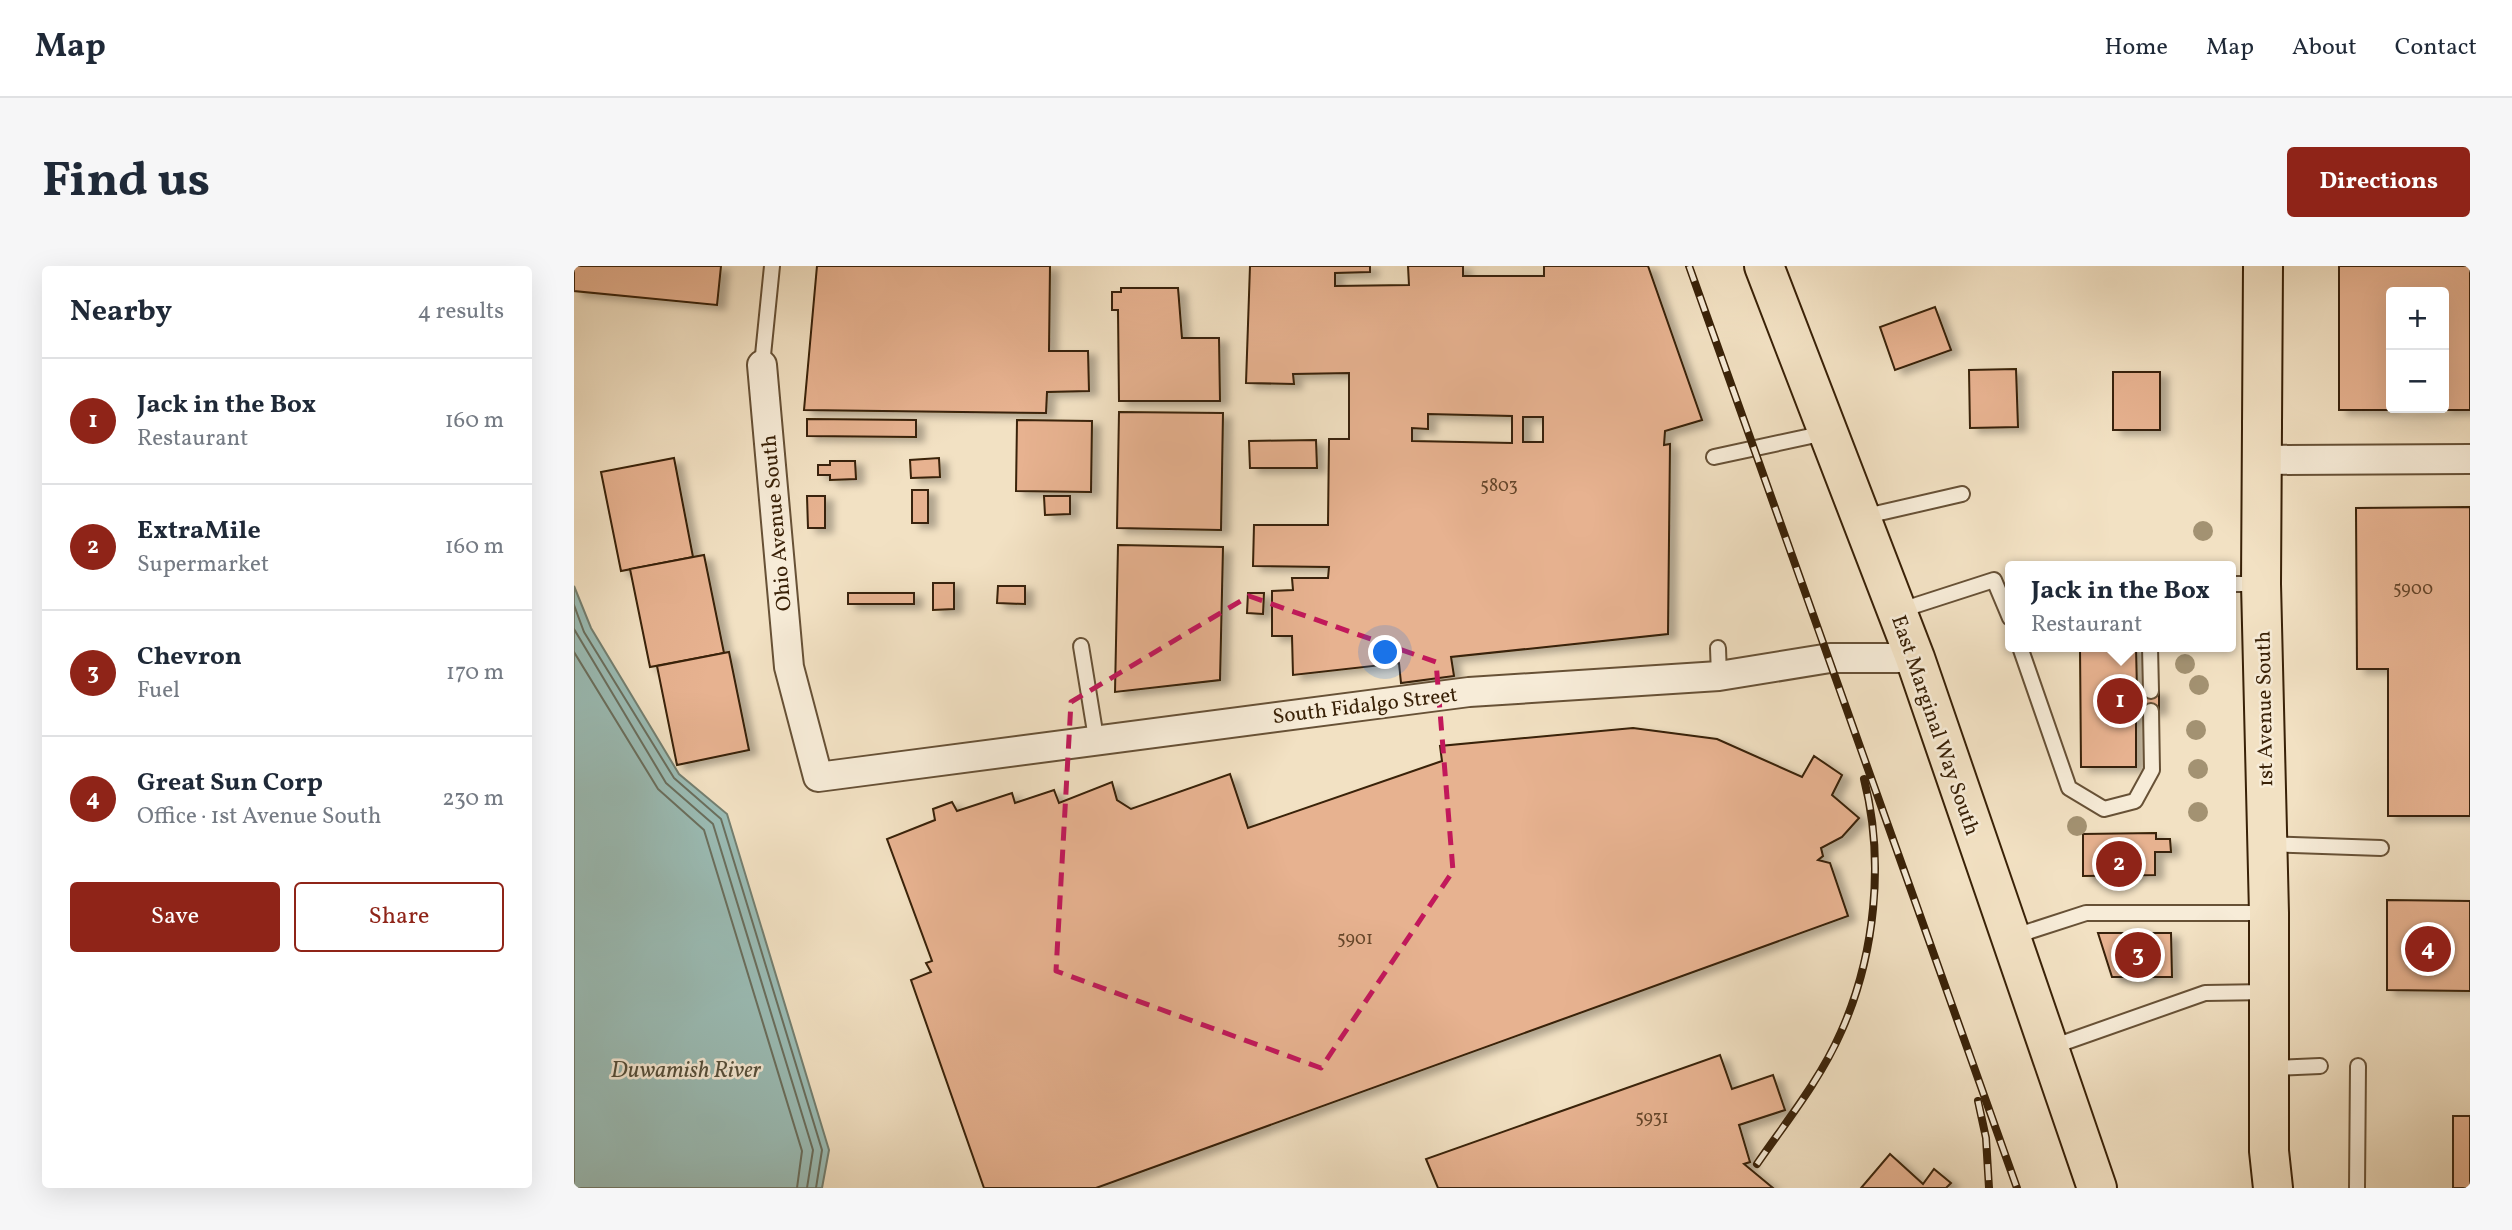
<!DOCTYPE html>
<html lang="en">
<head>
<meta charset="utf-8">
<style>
  body { margin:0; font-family:Vollkorn,serif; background:#f6f6f7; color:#1f2937 }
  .controls { position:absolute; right:21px; top:21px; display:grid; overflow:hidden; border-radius:7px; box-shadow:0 7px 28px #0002 }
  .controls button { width:63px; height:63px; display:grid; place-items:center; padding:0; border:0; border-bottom:2px solid #e0e1e3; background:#fff; color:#1f2937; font:35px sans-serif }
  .you { position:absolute; left:812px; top:387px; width:24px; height:24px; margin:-18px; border:5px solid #fff; border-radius:50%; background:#1a73e8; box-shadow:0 0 0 10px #1a73e833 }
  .badge { display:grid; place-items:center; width:46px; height:46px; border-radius:50%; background:#8f2418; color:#fff; font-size:23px; font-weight:700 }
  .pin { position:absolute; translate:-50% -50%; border:4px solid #fff; box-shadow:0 2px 7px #0006 }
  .popup { position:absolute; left:1431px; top:295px; width:231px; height:91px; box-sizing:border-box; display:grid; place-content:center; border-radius:7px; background:#fff; filter:drop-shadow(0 2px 5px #0005); font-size:23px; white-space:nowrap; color:#747a83 }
  .popup b { font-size:26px; color:#1f2937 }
  .popup::after { content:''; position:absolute; left:50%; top:100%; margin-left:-14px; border:14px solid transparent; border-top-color:#fff }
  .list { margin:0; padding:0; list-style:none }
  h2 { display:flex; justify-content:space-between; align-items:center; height:91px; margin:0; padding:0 28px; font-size:30px }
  h2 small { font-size:23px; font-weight:400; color:#747a83 }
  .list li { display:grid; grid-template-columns:46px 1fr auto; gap:21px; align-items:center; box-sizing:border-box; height:126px; padding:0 28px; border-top:2px solid #e0e1e3 }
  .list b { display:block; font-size:26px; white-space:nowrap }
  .list p { margin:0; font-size:23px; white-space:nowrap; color:#747a83 }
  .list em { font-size:23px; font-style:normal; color:#747a83 }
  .actions { display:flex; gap:14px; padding:21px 28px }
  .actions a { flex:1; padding:16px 0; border:2px solid #8f2418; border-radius:7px; text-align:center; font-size:24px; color:#8f2418 }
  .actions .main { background:#8f2418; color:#fff }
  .map { position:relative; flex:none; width:1896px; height:922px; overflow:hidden; border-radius:7px }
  header { display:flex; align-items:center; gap:42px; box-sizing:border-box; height:98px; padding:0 35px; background:#fff; border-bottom:2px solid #e0e1e3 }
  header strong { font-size:33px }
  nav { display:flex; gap:38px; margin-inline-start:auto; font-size:24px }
  .intro { display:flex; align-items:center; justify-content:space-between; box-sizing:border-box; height:168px; padding:0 42px }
  h1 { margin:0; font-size:49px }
  .button { padding:18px 32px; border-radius:7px; background:#8f2418; color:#fff; font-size:24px; font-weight:700 }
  main { display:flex; gap:42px; padding:0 42px }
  aside { flex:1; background:#fff; border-radius:7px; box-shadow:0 7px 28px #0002 }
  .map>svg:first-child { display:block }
  .water { fill:#9bbdb6; stroke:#747f70; stroke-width:2 }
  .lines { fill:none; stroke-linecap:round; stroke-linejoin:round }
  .shore { stroke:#6a6f5e; stroke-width:2 }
  .building { fill:#e7b290; stroke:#392107; stroke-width:2; fill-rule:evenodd; filter:url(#shadow) }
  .lane-casing { stroke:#675136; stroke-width:18 }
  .street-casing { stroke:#675136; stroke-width:32 }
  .primary-casing { stroke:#392107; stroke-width:42 }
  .highway-casing { stroke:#392107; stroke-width:42 }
  .lane { stroke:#f7ecd8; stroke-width:14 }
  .street { stroke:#f7ecd8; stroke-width:28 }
  .primary { stroke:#f2e1c3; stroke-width:38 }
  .highway { stroke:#f2e1c3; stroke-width:38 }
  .rail-casing { stroke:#392107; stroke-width:8 }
  .rail { stroke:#f7ecd8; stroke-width:5; stroke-dasharray:16; stroke-linecap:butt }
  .tree { fill:#a39272 }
  .marked { fill:none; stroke:#c2185b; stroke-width:5; stroke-dasharray:14 9; stroke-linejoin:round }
  .labels { text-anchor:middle; stroke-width:5; stroke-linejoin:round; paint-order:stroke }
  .number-label { font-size:18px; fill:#644529 }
  .street-label { font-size:21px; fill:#392107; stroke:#f7ecd8 }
  .water-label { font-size:23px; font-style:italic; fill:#56503c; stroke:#f7ecd8 }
</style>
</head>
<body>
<header>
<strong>Map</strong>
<nav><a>Home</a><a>Map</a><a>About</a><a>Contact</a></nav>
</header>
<div class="intro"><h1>Find us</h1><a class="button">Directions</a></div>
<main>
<aside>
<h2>Nearby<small>4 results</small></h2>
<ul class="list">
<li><span class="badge">1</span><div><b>Jack in the Box</b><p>Restaurant</p></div><em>160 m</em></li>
<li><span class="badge">2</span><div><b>ExtraMile</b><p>Supermarket</p></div><em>160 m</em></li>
<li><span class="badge">3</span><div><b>Chevron</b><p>Fuel</p></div><em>170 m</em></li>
<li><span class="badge">4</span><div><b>Great Sun Corp</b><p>Office · 1st Avenue South</p></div><em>230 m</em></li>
</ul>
<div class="actions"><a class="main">Save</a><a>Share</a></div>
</aside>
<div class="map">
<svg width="1896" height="922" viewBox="0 0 1896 922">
  <defs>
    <filter id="shadow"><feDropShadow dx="8" dy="4.5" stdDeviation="3.5" flood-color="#0004"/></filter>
  </defs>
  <rect width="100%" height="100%" fill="#f2e1c3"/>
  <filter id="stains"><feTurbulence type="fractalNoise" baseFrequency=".00286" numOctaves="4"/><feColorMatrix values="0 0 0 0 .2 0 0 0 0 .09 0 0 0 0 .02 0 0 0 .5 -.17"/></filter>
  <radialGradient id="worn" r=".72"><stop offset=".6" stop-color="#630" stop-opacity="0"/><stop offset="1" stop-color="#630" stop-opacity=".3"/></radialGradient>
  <!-- water -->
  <polygon class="water" points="0,320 17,362 105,508 153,548 255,884 248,922 0,922"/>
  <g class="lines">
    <!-- shore -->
    <g class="shore">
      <polyline points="0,339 10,366 100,512 147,553 248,884 242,922"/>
      <polyline points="0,363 92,517 139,558 239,884 233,922"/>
      <polyline points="0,386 84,523 130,564 228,885 223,922"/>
    </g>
  </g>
  <!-- building -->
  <g class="building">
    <polygon points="0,0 147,0 143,39 0,25"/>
    <polygon points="243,0 476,0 475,85 514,85 515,125 473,126 472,147 230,144"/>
    <path d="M676 0H796V6L761 7V20L835 19 834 0H889V10H970V0H1074L1128 154 1091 165 1090 179 1096 178 1094 368 877 391 880 410 827 417 825 397 719 409 718 370H698V325L719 324 718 312H754L755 301 679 300 680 259H754L755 173H775V107L719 108 720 118 672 117ZM854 148 938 150V177L838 175V162L854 163ZM949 151H969V176H949Z"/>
    <path d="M1765 0H1896V144H1765ZM1817 26H1870V142H1817Z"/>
    <polygon points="547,22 604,22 608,72 645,72 646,135 545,135 544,44 538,44 538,26 547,26"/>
    <polygon points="1361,41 1377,84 1321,104 1306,61"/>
    <polygon points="1442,103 1444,161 1396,162 1395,104"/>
    <rect x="1539" y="106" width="47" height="58"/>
    <polygon points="545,146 649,147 647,264 543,262"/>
    <polygon points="233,153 342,154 342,171 233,170"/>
    <polygon points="443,154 518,155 517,226 442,225"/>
    <polygon points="742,174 743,202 676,202 675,175"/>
    <polygon points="100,192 119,291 47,305 27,206"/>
    <polygon points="365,192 366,211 337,212 336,194"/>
    <polygon points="256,195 281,195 282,213 256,214 256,209 244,209 244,199 256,199"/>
    <rect x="338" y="224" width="16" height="33"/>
    <polygon points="233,230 251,230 251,262 234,262"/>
    <polygon points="470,230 496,230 496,248 471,249"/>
    <polygon points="1896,241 1896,550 1814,550 1814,403 1783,403 1782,242"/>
    <polygon points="544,279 649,281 646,414 541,426"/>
    <polygon points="130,289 150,387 76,401 56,303"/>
    <polygon points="359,317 380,317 380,343 359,344"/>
    <polygon points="424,320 451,320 451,338 423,337"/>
    <rect x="274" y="327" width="66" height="11"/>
    <polygon points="674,327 690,327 689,348 673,347"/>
    <polygon points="1506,381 1562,381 1563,425 1585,425 1585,444 1562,445 1562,501 1507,501"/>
    <polygon points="155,386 175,484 103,499 83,400"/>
    <polygon points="1059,462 1143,473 1228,511 1240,490 1268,509 1258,529 1285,552 1268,571 1247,582 1249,590 1244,594 1256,597 1274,650 522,922 410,922 337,714 357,706 352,697 358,695 313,573 361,554 359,543 378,536 383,545 438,527 441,537 480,524 485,537 538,516 543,534 557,543 656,508 674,562 868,495 866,480"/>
    <polygon points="1582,567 1582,573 1596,573 1597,586 1581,586 1581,609 1509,610 1509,568"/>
    <polygon points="1813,634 1896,635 1896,725 1813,724"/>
    <polygon points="1524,667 1597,667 1598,711 1538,711"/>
    <polygon points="1146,789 1158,823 1199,809 1211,844 1165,859 1176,896 1170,898 1199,922 864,922 852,893"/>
    <rect x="1879" y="850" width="17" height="72"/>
    <polygon points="1316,888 1349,918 1360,903 1377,917 1372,922 1287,922"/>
  </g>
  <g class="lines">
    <!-- lane casing -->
    <g class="lane-casing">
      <g id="lane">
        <polyline points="188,99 198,0"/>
        <polyline points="1140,191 1251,167"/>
        <polyline points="1288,251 1388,228"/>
        <polyline points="1656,318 1686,318"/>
        <polyline points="1324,345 1420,314 1436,352"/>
        <polyline points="507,380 522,472"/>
        <polyline points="1446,381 1495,522 1530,543 1561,535 1578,504 1577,445"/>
        <polyline points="1576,381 1577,425"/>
        <polyline points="1144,382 1145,410"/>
        <polyline points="1694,578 1807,582"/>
        <polyline points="1438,671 1512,647 1694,647"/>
        <polyline points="1475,782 1631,727 1694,726"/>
        <polyline points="1698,802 1746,800"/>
        <polyline points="1783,922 1784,800"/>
      </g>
    </g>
    <!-- street casing -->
    <g class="street-casing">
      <g id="street">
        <polyline points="188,99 215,401 244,511 895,426 1145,410 1256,392 1341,392"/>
        <polyline points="1687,194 1896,193"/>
      </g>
    </g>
    <!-- primary casing -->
    <g class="primary-casing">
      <polyline id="primary" points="1689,0 1687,318 1695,647 1695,885 1699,922"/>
    </g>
    <!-- highway casing -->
    <g class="highway-casing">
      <polyline id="highway" points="1190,0 1341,392 1523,922"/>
    </g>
    <!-- lane -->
    <use href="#lane" class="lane"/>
    <!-- street -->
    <use href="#street" class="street"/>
    <!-- primary -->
    <use href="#primary" class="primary"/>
    <!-- highway -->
    <use href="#highway" class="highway"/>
    <!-- rail casing -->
    <g class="rail-casing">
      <g id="rail">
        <polyline points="1115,0 1443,922"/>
        <polyline points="1404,835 1412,872 1415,922"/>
        <path d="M1183 898C1212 856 1246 814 1267 766 1301 690 1311 595 1290 513"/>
      </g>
    </g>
    <!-- rail -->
    <use href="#rail" class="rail"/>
  </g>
  <!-- trees -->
  <g class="tree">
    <circle cx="1629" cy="265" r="10"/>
    <circle cx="1611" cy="398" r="10"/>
    <circle cx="1625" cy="419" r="10"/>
    <circle cx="1622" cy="464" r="10"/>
    <circle cx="1624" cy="503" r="10"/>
    <circle cx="1624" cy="546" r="10"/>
    <circle cx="1503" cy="560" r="10"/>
  </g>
  <!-- marked area -->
  <path class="marked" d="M675 330 862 396 879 605 747 802 482 705 497 436Z"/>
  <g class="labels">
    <!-- number labels -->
    <g class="number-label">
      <text x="925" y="225">5803</text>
      <text x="1839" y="328">5900</text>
      <text x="781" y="678">5901</text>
      <text x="1078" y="857">5931</text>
    </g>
    <!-- street labels -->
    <g class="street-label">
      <text transform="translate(202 257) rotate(-95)" y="7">Ohio Avenue South</text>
      <text transform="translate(791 439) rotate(-7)" y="7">South Fidalgo Street</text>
      <text transform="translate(1690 443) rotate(-91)" y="7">1st Avenue South</text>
      <text transform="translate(1362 459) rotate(71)" y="7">East Marginal Way South</text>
    </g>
    <!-- water labels -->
    <g class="water-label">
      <text x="112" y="811">Duwamish River</text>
    </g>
  </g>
  <rect width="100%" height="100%" filter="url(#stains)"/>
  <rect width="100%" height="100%" fill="url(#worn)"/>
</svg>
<div class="controls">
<button>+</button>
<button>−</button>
</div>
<div class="you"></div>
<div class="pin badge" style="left:1546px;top:435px">1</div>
<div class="popup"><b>Jack in the Box</b>Restaurant</div>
<div class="pin badge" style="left:1545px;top:598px">2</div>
<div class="pin badge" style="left:1564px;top:689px">3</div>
<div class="pin badge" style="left:1854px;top:683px">4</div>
</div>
</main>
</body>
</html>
